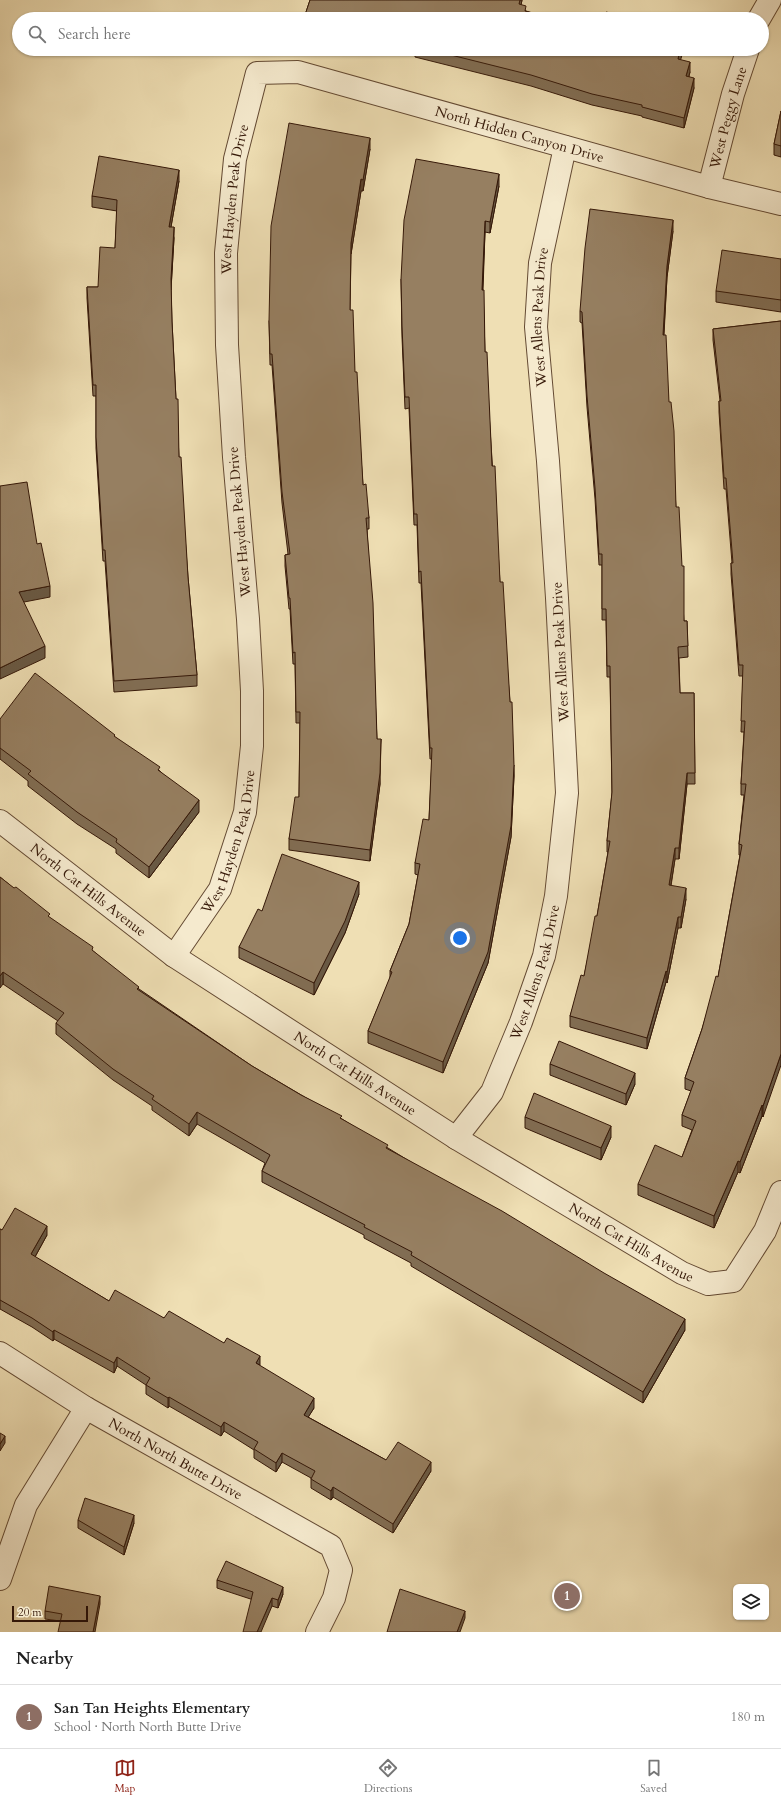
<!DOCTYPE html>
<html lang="en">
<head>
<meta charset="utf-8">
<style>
  body { margin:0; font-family:Cardo,serif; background:#f6f6f6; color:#222 }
  .controls { position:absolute; right:12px; bottom:12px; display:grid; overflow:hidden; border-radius:6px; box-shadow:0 1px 3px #0004 }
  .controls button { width:36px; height:36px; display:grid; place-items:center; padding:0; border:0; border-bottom:1px solid #e0e0e0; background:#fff; color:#222; font:20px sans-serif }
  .scale { position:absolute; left:12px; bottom:10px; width:76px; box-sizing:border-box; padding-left:4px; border:2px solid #351808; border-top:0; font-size:11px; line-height:14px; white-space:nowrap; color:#351808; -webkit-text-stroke:3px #f5eace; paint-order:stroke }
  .you { position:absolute; left:460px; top:938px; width:14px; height:14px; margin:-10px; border:3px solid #fff; border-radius:50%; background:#1a73e8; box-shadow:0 0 0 6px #1a73e833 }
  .badge { display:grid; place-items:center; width:26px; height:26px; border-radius:50%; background:#8f2418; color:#fff; font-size:13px; font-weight:700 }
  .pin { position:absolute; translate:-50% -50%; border:2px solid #fff; box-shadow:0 1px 4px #0006 }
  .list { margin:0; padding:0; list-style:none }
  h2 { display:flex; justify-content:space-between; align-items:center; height:52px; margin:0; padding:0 16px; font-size:17px }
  h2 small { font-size:13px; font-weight:400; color:#767676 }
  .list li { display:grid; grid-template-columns:26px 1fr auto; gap:12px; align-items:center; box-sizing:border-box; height:64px; padding:0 16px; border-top:1px solid #e0e0e0 }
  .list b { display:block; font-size:15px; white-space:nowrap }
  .list p { margin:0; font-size:13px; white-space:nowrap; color:#767676 }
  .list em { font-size:13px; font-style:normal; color:#767676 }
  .icon { flex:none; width:22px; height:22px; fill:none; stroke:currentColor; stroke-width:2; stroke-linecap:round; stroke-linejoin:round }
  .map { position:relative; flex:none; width:781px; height:1632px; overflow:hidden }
  .search { position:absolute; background:#fff; box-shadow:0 1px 3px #0004; left:12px; right:12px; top:12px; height:44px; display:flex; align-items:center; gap:10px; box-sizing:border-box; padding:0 14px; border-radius:22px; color:#767676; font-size:15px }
  .sheet { height:116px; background:#fff }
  nav { display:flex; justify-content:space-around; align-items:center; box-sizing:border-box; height:56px; border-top:1px solid #e0e0e0; background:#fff; font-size:11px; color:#767676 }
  nav a { display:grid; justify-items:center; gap:2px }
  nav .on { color:#8f2418 }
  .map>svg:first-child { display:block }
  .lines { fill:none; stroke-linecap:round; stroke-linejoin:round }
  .minor-casing { stroke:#644a33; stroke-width:24 }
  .minor { stroke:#f5eace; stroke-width:22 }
  .wall { fill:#816d53; stroke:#351808 }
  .shaded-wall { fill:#695944; stroke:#351808 }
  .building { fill:#967f61; stroke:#351808 }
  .labels { text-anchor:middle; stroke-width:3; stroke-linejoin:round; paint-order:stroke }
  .street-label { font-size:14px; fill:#351808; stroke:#f5eace }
</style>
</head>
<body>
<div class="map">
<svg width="781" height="1632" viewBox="0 0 781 1632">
  <rect width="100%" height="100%" fill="#efdfb4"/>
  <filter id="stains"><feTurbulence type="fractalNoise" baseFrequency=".005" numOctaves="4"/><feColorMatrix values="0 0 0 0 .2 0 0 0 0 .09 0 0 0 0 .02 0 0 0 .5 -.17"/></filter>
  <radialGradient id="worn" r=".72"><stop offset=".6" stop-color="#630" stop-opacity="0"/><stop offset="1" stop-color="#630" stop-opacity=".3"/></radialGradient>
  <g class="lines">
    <!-- minor casing -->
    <g class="minor-casing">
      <g id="minor">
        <polyline points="759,19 770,0"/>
        <path id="s1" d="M709 187 733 94 748 49"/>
        <path id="s2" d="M0 821 174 956 456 1138 682 1273 708 1284 733 1281 765 1231 781 1192"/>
        <path id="s3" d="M174 956 220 889 245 812 252 746V691L248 619 234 457 227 345 226 253 235 159 257 73 298 72 709 187 781 204"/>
        <path id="s4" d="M456 1138 492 1092 521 1022 544 956 556 896 567 793 557 598 548 461 536 327 540 263 565 147"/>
        <path id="s5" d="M0 1353 86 1408 331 1546 341 1570 334 1598 317 1632"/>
        <polyline points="0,1579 26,1505 86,1408"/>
      </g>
    </g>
    <!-- minor -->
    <use href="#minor" class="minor"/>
  </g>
  <!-- wall -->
  <g class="wall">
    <polygon points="310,0 522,0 521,5 526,11 553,19 305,19 305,15"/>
    <polygon points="390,49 682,49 682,55 680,59 690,72 689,76 694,88 684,128 642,117 642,116 592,105 531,86 415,57 415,54"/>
    <polygon points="781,111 781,157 774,155 774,144"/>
    <polygon points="370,149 363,191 361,191 351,254 350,310 363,485 369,518 369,529 367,529 377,739 380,784 370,861 289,850 289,839 299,797 300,723 296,723 295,664 293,664 290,609 289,609 285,566 285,555 288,554 282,503 272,365 270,365 269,321"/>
    <polygon points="179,181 171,227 174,238 171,288 172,322 179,457 188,577 197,675 197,686 114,692 105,561 103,561 96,448 96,396 93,396 87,298 87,287 98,287 115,248 117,211 92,207 92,196"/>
    <polygon points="499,186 490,233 485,232 483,290 485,352 500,582 510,702 514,776 511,837 488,963 443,1073 368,1043 368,1031 390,979 390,971 409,924 418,875 415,874 415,863 429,820 432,759 430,759 421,583 419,583 417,525 414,525 409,408 405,409 402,337 401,279"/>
    <polygon points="673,231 667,277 664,335 684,621 687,621 688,657 679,658 680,693 694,693 695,784 687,784 679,859 675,859 671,886 686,899 681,928 678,928 667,983 666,982 647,1049 570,1027 570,1016 584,976 597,916 608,852 607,852 607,841 612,793 610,677 607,677 606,620 602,620 602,565 599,565 595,499 587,407 582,323 580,322 580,311"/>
    <polygon points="781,259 781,312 716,302 716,291"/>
    <polygon points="781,321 763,1117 762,1116 740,1173 738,1172 714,1228 638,1195 638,1184 682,1157 692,1130 682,1126 682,1115 691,1091 685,1089 685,1078 702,1029 718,977 740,855 739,855 739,844 744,795 741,795 741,784 744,732 741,732 743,676 739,676 731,574 731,563 732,563 726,489 724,489 719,412 719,401 720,401 713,340 713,329"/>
    <polygon points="0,719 115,737 160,771 199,812 149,878 116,853 116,849 77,824 28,786 28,781 0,759"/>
    <polygon points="0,877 50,918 93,951 139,989 252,1066 342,1119 388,1148 685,1330 643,1403 411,1266 411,1263 364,1238 364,1235 262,1182 262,1171 265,1163 197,1124 189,1136 152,1110 152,1106 113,1080 56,1034 56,1023 58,1021 3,984"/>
    <polygon points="359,894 345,933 314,995 239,958 239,947 262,911"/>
    <polygon points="550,1064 635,1084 626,1105 550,1075"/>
    <polygon points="525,1117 611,1137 601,1160 525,1128"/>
    <polygon points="0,1229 2,1230 47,1235 35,1257 109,1301 164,1318 260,1366 314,1408 308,1417 386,1460 431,1471 393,1533 333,1497 331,1500 311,1488 311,1478 282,1462 276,1472 254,1458 254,1450 224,1431 221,1436 169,1406 168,1408 146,1394 146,1385 117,1366 114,1373 54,1339 53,1341 32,1327 0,1309"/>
    <polygon points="78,1520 134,1523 124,1555 78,1528"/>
    <polygon points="217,1580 283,1594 278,1608 217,1588"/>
    <polygon points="100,1604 60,1621 45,1619 45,1611"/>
  </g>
  <!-- shaded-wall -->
  <g class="shaded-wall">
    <polygon points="520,0 522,0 519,15 519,4"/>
    <polygon points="680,49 682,49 682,55 678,69 678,59"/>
    <polygon points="690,62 690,72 686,86 686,76"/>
    <polygon points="694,78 694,88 684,128 684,118"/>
    <polygon points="370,138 370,149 363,191 363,180"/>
    <polygon points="179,170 179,181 169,238 169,227"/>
    <polygon points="499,174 499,186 490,233 490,222"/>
    <polygon points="361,179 361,191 351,254 351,243"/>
    <polygon points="673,220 673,231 667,277 663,346 663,335 667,266"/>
    <polygon points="485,221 485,232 482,301 482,290"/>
    <polygon points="174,227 174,238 171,290 171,279"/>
    <polygon points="50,586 50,597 19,603 19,592"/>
    <polygon points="45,646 45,658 0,679 0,668"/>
    <polygon points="381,739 380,784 370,861 370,850"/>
    <polygon points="514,765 514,776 511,837 488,963 443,1073 443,1062"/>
    <polygon points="687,773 687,784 679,859 679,848"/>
    <polygon points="199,800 199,812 149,878 149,867"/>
    <polygon points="675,848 675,859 669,896 669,885"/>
    <polygon points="359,882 359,894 345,933 314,995 314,983"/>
    <polygon points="686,888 686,899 681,928 681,917"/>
    <polygon points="678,917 678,928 667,983 667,972"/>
    <polygon points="666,971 666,982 647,1049 647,1038"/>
    <polygon points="3,972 3,984 0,988 0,976"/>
    <polygon points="781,1054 781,1065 763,1117 763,1106"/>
    <polygon points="635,1073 635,1084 626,1105 626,1094"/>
    <polygon points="762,1105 762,1116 740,1173 740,1162"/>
    <polygon points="197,1112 197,1124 189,1136 189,1124"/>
    <polygon points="611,1126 611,1137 601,1160 601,1148"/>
    <polygon points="738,1161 738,1172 714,1228 714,1216"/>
    <polygon points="47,1226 47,1235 31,1264 31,1254"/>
    <polygon points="685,1319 685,1330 643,1403 643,1392"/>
    <polygon points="54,1330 54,1339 53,1341 53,1332"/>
    <polygon points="260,1356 260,1365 256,1363"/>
    <polygon points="117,1357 117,1366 114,1373 114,1363"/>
    <polygon points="169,1397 169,1406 168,1408 168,1398"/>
    <polygon points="314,1398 314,1408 304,1424 304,1415"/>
    <polygon points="224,1422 224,1431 221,1436 221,1427"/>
    <polygon points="5,1436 5,1443 0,1451 0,1444"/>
    <polygon points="282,1453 282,1462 276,1472 276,1463"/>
    <polygon points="431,1462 431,1471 393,1533 393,1524"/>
    <polygon points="333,1487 333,1497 331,1500 331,1491"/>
    <polygon points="134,1515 134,1523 124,1555 124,1547"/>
    <polygon points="283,1587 283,1594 278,1608 278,1600"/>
    <polygon points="100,1596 100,1604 95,1632 93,1632"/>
    <polygon points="272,1598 272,1606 261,1632 257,1632"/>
    <polygon points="465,1611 465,1618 460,1632 457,1632"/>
  </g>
  <!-- building -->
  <g class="building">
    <polygon points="310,0 520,0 519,4 526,6 525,11 553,19 320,19 305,15"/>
    <polygon points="606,12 638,19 604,19"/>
    <polygon points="427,49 680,49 678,59 690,62 686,76 694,78 684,118 642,107 642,105 592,94 531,75"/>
    <polygon points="781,111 781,146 774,144"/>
    <polygon points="289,123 370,138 363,180 361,179 351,243 350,310 353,310 355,372 357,372 363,485 366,484 369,518 366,518 373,603 377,739 381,739 380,773 370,850 289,839 295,797 299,797 300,712 296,712 295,652 293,653 290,598 289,598 285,555 290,554 282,492 272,354 270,354 269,321 271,226"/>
    <polygon points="99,156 179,170 169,227 174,227 171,279 172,322 176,399 178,399 179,457 181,457 188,577 197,675 114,681 105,550 103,550 96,437 96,385 93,385 87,287 98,287 100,247 115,248 117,200 92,196"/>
    <polygon points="416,159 499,174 490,222 485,221 482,290 484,290 485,352 487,352 492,466 495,466 500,582 503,582 510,702 512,702 514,765 511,826 488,952 443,1062 368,1031 392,972 390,971 409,924 420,864 415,863 423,819 429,820 432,748 430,748 421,571 419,572 417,514 414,514 409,397 405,397 402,326 401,279 404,220"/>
    <polygon points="590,209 673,220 667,266 663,335 666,335 669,402 671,402 674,431 676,507 679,507 682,566 684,566 684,621 687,621 688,646 678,647 680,693 694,693 695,773 687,773 679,848 675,848 669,885 686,888 681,917 678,917 667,972 666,971 647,1038 570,1016 581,975 584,976 595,916 597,916 610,841 607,841 612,792 610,666 607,666 606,609 602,609 602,554 599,554 595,488 587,396 582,312 580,311 585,248"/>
    <polygon points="722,250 781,259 781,300 716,291"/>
    <polygon points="781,321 781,1054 763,1106 762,1105 740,1162 738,1161 714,1216 638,1184 655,1145 682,1157 696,1121 682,1115 694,1082 685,1078 702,1029 716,976 718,977 742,845 739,844 746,784 741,784 745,721 741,721 743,665 739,665 731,563 733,563 726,478 724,478 721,434 719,401 721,401 713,329"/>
    <polygon points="27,482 37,544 41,543 50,586 19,592 45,646 0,668 0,486"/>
    <polygon points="35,673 115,735 114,736 160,767 158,770 199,800 149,867 116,842 117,839 77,812 28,774 31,771 0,748 0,719"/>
    <polygon points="282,854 359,882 345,921 314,983 239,947 258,909 262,911"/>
    <polygon points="0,877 14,888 16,887 50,914 48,916 93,947 92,950 139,987 137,989 252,1066 301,1095 342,1116 340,1118 388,1145 386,1148 502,1211 604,1273 685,1319 643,1392 411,1255 412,1252 364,1227 365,1225 262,1171 270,1155 197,1112 189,1124 152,1099 154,1096 113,1069 56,1023 64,1013 3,972 0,976"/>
    <polygon points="559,1041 635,1073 626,1094 550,1064"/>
    <polygon points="534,1093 611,1126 601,1148 525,1117"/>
    <polygon points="15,1208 47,1226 31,1254 109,1301 115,1290 164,1318 169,1311 224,1343 227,1338 260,1356 256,1363 314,1398 304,1415 386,1460 398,1442 431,1462 393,1524 333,1487 331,1491 311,1479 315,1471 282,1453 276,1463 254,1449 258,1442 224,1422 221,1427 169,1397 168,1398 146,1385 150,1378 117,1357 114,1363 54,1330 53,1332 32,1318 0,1300 0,1229 2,1230"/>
    <polygon points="0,1433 5,1436 0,1444"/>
    <polygon points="85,1498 134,1515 124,1547 78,1520"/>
    <polygon points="226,1561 283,1587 278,1600 272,1598 257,1632 243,1632 253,1592 217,1580"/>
    <polygon points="49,1586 100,1596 93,1632 58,1632 62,1614 45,1611"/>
    <polygon points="400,1589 465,1611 457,1632 387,1632"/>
  </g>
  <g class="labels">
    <!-- street labels -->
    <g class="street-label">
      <text dy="5" stroke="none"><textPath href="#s1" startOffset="72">West Peggy Lane</textPath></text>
      <text dy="5" stroke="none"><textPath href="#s3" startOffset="1177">North Hidden Canyon Drive</textPath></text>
      <text dy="5" stroke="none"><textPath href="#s3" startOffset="777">West Hayden Peak Drive</textPath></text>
      <text dy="5" stroke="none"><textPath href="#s4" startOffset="846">West Allens Peak Drive</textPath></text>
      <text transform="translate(239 522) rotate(-95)" y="5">West Hayden Peak Drive</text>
      <text transform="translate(560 652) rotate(-93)" y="5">West Allens Peak Drive</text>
      <text dy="5" stroke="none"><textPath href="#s3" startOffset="129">West Hayden Peak Drive</textPath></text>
      <text dy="5" stroke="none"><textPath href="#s2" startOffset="112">North Cat Hills Avenue</textPath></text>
      <text dy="5" stroke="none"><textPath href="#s4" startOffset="186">West Allens Peak Drive</textPath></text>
      <text dy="5" stroke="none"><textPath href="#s2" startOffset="436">North Cat Hills Avenue</textPath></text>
      <text dy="5" stroke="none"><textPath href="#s2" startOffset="760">North Cat Hills Avenue</textPath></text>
      <text dy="5" stroke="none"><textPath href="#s5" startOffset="205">North North Butte Drive</textPath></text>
    </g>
  </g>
  <rect width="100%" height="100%" filter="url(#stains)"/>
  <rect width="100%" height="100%" fill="url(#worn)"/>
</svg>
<div class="controls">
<button><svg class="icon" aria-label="layers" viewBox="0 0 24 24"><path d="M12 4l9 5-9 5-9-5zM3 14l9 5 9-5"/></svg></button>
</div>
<div class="scale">20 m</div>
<div class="you"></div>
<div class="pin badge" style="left:567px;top:1596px;background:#8d6e63">1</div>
<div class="search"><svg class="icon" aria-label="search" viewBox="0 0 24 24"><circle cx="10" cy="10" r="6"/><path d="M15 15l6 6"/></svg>Search here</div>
</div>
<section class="sheet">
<h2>Nearby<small></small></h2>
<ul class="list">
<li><span class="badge" style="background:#8d6e63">1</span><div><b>San Tan Heights Elementary</b><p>School · North North Butte Drive</p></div><em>180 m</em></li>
</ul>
</section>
<nav>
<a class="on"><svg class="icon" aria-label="map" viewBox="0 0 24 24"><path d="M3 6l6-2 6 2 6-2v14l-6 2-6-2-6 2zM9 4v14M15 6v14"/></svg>Map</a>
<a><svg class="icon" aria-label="directions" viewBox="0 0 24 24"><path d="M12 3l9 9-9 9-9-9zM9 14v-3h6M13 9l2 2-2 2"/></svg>Directions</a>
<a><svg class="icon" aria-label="saved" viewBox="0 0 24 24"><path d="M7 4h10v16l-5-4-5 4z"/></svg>Saved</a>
</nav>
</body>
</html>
